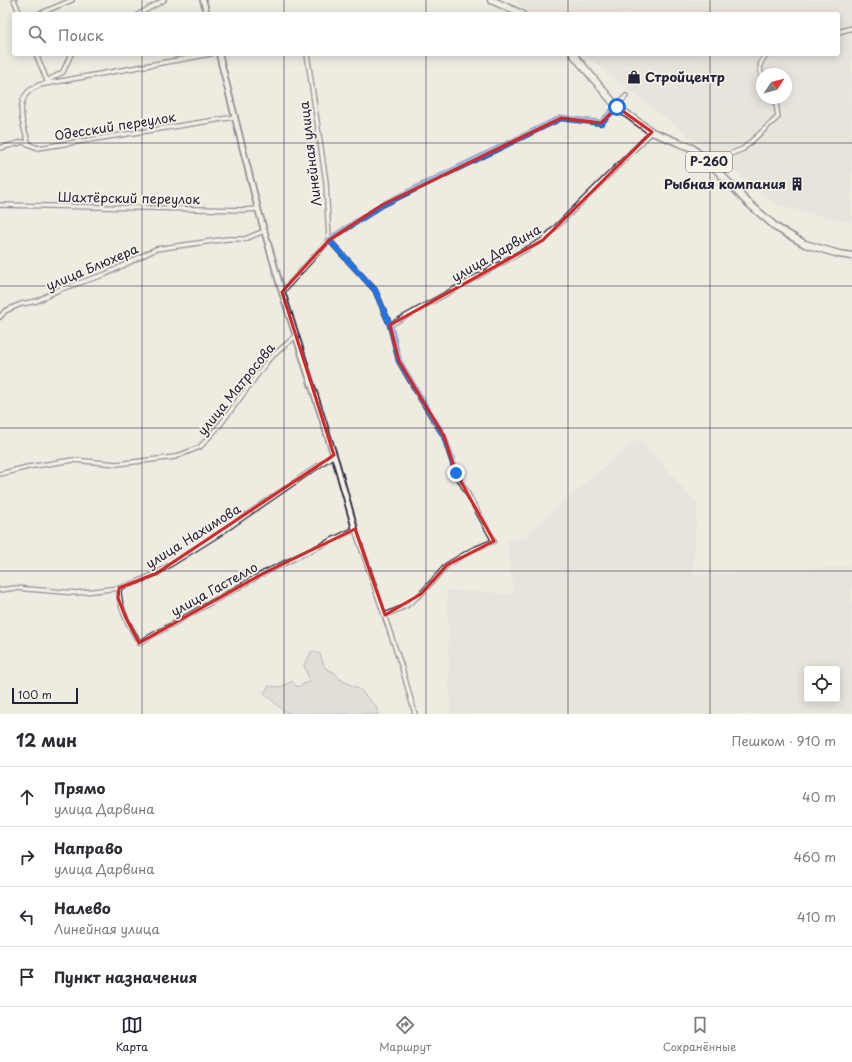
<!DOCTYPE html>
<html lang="ru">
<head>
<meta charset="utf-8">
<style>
  body { margin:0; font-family:"Playpen Sans",sans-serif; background:#f2f2f3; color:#2b2b33 }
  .controls { position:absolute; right:12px; bottom:12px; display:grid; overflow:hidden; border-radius:4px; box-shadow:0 2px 10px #0003 }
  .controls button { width:36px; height:36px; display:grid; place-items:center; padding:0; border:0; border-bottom:1px solid #e1e1e2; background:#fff; color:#2b2b33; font:20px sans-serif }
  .compass { position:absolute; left:756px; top:68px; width:36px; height:36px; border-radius:50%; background:#fff; box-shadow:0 2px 10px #0003; rotate:55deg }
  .scale { position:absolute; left:12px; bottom:10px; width:66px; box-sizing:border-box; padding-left:4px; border:2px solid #22223b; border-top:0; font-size:11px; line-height:14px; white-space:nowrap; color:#22223b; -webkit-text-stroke:3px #f7f3e8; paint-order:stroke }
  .stop { position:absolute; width:12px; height:12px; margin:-9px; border:3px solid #1a73e8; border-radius:50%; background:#fff }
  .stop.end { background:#1a73e8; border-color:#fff; box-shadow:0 1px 4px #0008 }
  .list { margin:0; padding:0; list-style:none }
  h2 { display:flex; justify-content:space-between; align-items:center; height:52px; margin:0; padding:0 16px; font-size:17px }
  h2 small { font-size:13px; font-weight:400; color:#7c7c81 }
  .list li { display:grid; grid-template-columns:26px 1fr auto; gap:12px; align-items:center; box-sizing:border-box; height:60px; padding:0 16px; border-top:1px solid #e1e1e2 }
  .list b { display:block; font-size:15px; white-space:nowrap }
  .list p { margin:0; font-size:13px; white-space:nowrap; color:#7c7c81 }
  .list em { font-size:13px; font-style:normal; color:#7c7c81 }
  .icon { flex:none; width:22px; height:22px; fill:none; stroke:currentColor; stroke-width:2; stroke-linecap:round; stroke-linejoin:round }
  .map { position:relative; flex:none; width:852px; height:714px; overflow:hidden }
  .search { position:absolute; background:#fff; box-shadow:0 2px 10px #0003; left:12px; right:12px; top:12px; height:44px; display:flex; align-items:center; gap:10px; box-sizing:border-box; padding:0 14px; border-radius:4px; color:#7c7c81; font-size:15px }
  .sheet { height:292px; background:#fff }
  nav { display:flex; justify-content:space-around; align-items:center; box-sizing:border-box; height:56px; border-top:1px solid #e1e1e2; background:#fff; font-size:11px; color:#7c7c81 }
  nav a { display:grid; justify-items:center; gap:2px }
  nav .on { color:#22223b }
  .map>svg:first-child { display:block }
  .built { fill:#dfdcd4; fill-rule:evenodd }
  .green { fill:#d1cdc9; stroke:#7a7882 }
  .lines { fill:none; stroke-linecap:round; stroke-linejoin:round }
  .minor-casing { stroke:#22223b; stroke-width:6 }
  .tertiary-casing { stroke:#22223b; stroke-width:8 }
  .trunk-casing { stroke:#22223b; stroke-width:9 }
  .minor { stroke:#f7f3e8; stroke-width:3.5 }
  .tertiary { stroke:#f7f3e8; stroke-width:4.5 }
  .trunk { stroke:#f7f3e8; stroke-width:6 }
  .route { stroke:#1a73e8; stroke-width:5 }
  .marked { fill:none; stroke:#d62828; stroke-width:3; stroke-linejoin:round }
  .grid { fill:none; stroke:#22223b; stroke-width:1; stroke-opacity:0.55 }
  .labels { text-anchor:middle; stroke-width:3.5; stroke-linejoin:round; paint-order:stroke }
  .shield { fill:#f7f3e8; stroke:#62616f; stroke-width:1 }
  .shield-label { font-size:12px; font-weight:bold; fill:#22223b }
  .poi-label { font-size:13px; font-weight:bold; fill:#22223b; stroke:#f7f3e8; text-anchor:start }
  .street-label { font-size:13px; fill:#22223b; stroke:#f7f3e8 }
</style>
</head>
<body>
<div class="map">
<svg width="852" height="714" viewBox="0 0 852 714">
  <rect width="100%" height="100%" fill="#eeebe1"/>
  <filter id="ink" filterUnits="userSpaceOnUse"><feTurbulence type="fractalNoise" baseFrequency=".025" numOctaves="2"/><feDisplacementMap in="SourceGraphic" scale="8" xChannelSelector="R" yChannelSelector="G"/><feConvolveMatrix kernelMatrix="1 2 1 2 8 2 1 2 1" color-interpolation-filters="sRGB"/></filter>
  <g filter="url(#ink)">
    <!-- built -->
    <g class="built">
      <path d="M513 0H852V223L779 206 583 54H838V14H531ZM762 74H786V98H762Z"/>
      <path d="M639 439 697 503 693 575 852 566V714H450L447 590 514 594 507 540 527 538V533L621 452ZM807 669H837V699H807Z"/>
    </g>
    <!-- green -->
    <polygon class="green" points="312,651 320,654 325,668 334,672 340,679 359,689 376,706 379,714 293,714 284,711 264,693 269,686 281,687 292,681 297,687 310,681 304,665"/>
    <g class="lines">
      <!-- minor casing -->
      <g class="minor-casing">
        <g id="minor">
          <polyline points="14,0 20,14"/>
          <polyline points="39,14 72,0"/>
          <polyline points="139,14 164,0"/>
          <polyline points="838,32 852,28"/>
          <polyline points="36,54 48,83"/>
          <polyline points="307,54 326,182 329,240 375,290 390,325 399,361 422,401 444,436 456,473 494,541 472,550 447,565 421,594 406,606 385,615"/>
          <path d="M762 77C759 67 759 61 768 54"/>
          <polyline points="47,81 63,72 71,54"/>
          <path d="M29 144C24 129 15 105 28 92 31 89 36 87 39 85L211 54"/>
          <polyline points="0,148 23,142 38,148 235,117"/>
          <polyline points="713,166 730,154 743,149 778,117 776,103 773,98"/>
          <polyline points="0,205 245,210 258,209"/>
          <polyline points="282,292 329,240 382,205 561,118 601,123 626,96"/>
          <polyline points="0,317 5,311 21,304 37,301 58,290 106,274 156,249 227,239 245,239 264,231"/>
          <polyline points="390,325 543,240 652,132"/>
          <polyline points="0,474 28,467 73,460 117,464 175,457 200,447 220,425 269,359 296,336"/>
          <path d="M119 588C118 608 130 626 139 643L262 574 355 529 402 668 415 714"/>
          <polyline points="0,590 15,588 76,593 119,588 137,582 157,573 219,534 334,455"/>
        </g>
      </g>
      <!-- tertiary casing -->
      <g class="tertiary-casing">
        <g id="tertiary">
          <polyline points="203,0 207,14"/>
          <polyline points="219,54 258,209 282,292 337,465 355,529"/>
        </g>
      </g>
      <!-- trunk casing -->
      <g class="trunk-casing">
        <g id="trunk">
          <polyline points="491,0 522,14"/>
          <polyline points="573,54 617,107 652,132 692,148 711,164 746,201 777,228 805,244 839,254 852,256"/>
        </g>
      </g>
      <!-- minor -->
      <use href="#minor" class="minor"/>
      <!-- tertiary -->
      <use href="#tertiary" class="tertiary"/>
      <!-- trunk -->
      <use href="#trunk" class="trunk"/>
    </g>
  </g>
  <g class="lines" filter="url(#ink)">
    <!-- route -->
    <polyline class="route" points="456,473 444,436 399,361 390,325 375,290 329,240 382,205 561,118 601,123 617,107"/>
  </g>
  <!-- marked area -->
  <path d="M0 0H852V714H0ZM617 107 652 132 543 240 390 325 399 361 444 436 456 473 494 541 447 565 421 594 385 615 355 529 262 574 139 643 125 616 118 598 119 588 157 573 334 455 282 292 329 240 382 205 561 118 601 123Z" fill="#eeebe1" fill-opacity=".55" fill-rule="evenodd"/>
  <path class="marked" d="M617 107 652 132 543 240 390 325 399 361 444 436 456 473 494 541 447 565 421 594 385 615 355 529 262 574 139 643 125 616 118 598 119 588 157 573 334 455 282 292 329 240 382 205 561 118 601 123Z"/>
  <!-- grid -->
  <path class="grid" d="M142 0V14M284 0V14M426 0V14M568 0V14M710 0V14M142 54V714M284 54V714M426 54V714M568 54V714M710 54V714M0 143H852M0 286H852M0 428H852M0 571H852"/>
  <!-- icons -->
  <defs>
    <g id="shop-bare" transform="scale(1.08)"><path d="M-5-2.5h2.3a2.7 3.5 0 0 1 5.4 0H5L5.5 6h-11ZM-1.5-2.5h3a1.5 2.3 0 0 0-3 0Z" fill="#22223b" stroke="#f7f3e8" stroke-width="2.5" paint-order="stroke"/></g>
    <g id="building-bare" transform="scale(1.08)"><path d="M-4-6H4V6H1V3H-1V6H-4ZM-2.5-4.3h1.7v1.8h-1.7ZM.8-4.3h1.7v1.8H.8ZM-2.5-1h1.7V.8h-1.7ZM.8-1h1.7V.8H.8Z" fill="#22223b" stroke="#f7f3e8" stroke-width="2.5" paint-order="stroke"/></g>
  </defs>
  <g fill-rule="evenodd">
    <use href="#shop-bare" x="634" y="77"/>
    <use href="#building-bare" x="797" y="184"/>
  </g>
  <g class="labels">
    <!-- shield labels -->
    <rect class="shield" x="686" y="152" width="46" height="20" rx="3"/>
    <g class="shield-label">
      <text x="709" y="166">Р-260</text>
    </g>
    <!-- poi labels -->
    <g class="poi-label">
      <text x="645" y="82">Стройцентр</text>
      <text x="786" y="189" text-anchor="end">Рыбная компания</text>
    </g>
    <!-- street labels -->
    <g class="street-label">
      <text transform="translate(115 126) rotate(-9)" y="5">Одесский переулок</text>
      <text transform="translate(310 154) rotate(-97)" y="5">Линейная улица</text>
      <text transform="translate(129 198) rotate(1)" y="5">Шахтёрский переулок</text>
      <text transform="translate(496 253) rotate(-30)" y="5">улица Дарвина</text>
      <text transform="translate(92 267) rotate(-23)" y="5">улица Блюхера</text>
      <text transform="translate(236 389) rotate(-51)" y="5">улица Матросова</text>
      <text transform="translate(193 536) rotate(-32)" y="5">улица Нахимова</text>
      <text transform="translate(214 589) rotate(-29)" y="5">улица Гастелло</text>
    </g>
  </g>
</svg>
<div class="controls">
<button><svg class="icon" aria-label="locate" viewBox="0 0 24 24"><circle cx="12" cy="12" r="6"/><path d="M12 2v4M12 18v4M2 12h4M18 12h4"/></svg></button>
</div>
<svg class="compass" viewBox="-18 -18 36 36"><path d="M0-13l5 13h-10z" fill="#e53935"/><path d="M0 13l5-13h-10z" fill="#7c7c81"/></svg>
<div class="scale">100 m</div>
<div class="stop" style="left:617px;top:107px"></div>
<div class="stop end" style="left:456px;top:473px"></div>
<div class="search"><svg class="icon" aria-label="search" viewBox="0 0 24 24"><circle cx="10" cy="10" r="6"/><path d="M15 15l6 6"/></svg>Поиск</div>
</div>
<section class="sheet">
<h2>12 мин<small>Пешком · 910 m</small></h2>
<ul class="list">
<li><svg class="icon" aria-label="ahead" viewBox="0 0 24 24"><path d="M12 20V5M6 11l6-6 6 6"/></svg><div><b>Прямо</b><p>улица Дарвина</p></div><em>40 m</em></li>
<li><svg class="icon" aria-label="right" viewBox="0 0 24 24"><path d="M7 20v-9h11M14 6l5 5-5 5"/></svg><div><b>Направо</b><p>улица Дарвина</p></div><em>460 m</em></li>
<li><svg class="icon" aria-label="left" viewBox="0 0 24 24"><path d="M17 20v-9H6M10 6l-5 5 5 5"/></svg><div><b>Налево</b><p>Линейная улица</p></div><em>410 m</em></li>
<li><svg class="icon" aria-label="arrive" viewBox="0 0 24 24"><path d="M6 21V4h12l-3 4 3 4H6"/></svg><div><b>Пункт назначения</b></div></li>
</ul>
</section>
<nav>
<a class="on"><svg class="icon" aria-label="map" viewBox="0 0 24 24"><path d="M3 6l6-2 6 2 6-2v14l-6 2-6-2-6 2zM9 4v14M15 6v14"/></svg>Карта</a>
<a><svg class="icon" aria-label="directions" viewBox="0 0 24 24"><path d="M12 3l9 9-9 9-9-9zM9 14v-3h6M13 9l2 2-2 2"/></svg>Маршрут</a>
<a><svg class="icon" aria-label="saved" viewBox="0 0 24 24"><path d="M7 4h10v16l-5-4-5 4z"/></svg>Сохранённые</a>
</nav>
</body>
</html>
